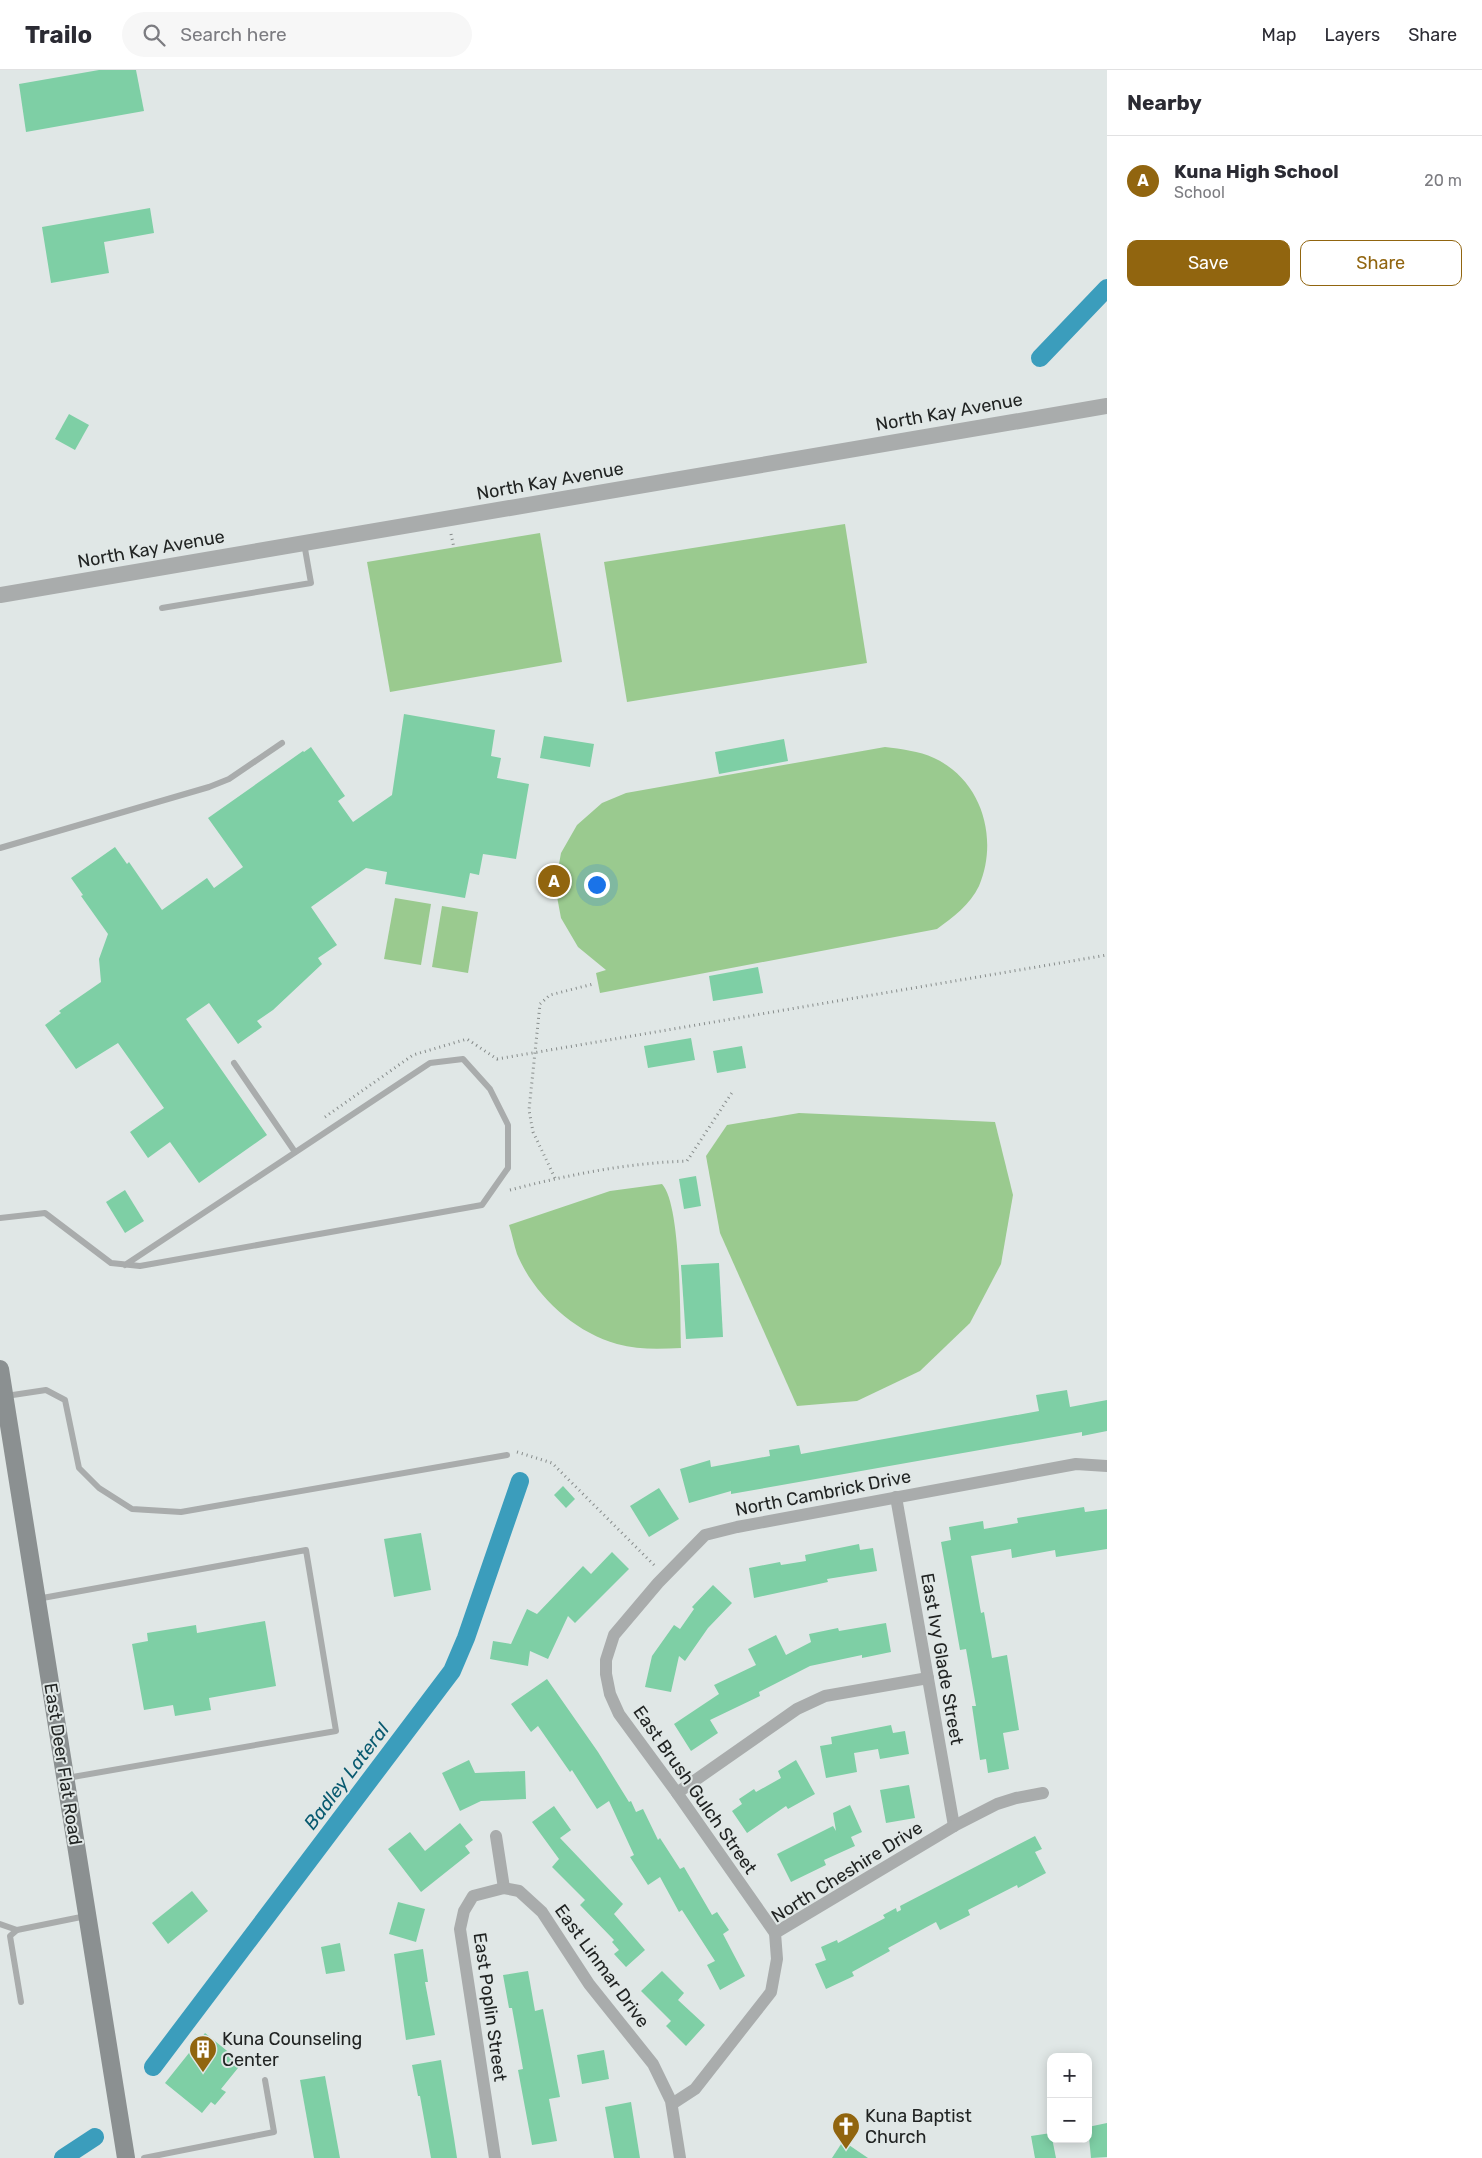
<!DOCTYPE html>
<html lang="en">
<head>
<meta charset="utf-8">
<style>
  body { margin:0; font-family:Rubik,sans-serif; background:#f7f7f7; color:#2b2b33 }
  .controls { position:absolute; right:15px; bottom:15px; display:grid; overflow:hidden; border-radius:10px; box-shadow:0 2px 12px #0003 }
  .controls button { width:45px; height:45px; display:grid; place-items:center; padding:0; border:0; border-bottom:1px solid #e1e1e2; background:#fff; color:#2b2b33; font:25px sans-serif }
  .you { position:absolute; left:596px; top:814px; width:18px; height:18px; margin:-12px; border:4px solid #fff; border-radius:50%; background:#1a73e8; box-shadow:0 0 0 8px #1a73e833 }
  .badge { display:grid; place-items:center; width:32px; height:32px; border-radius:50%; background:#91650f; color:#fff; font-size:16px; font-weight:700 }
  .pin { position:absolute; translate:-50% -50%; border:2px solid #fff; box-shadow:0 1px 5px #0006 }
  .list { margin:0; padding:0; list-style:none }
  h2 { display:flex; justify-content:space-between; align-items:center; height:65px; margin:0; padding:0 20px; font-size:21px }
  h2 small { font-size:16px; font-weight:400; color:#7c7c81 }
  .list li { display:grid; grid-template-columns:32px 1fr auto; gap:15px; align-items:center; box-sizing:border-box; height:90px; padding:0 20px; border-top:1px solid #e1e1e2 }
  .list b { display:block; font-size:19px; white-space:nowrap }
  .list p { margin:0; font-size:16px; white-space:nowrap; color:#7c7c81 }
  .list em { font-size:16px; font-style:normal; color:#7c7c81 }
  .actions { display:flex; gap:10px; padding:15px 20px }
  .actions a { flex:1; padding:11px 0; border:1px solid #91650f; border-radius:10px; text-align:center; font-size:18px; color:#91650f }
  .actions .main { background:#91650f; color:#fff }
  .icon { flex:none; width:28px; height:28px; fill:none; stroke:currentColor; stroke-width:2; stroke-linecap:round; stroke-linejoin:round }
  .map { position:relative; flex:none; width:1107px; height:2088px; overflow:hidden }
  header { display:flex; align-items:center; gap:30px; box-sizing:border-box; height:70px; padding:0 25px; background:#fff; border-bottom:1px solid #e1e1e2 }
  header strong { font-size:24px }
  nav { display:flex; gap:28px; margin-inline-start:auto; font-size:18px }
  .search { width:350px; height:45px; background:#f7f7f7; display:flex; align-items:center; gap:12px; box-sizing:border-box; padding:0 18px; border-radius:28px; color:#7c7c81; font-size:19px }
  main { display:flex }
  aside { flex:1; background:#fff }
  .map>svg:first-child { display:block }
  .green { fill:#9aca8f }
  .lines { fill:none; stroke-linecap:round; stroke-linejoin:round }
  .canal { stroke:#3b9dbc; stroke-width:18 }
  .building { fill:#7ecfa5 }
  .path { stroke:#878c8b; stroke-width:3; stroke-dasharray:1 4; stroke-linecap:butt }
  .service { stroke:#a9acac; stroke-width:6 }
  .minor { stroke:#a9acac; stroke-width:12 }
  .tertiary { stroke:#a9acac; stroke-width:16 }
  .secondary { stroke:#8b9091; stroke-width:18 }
  .labels { text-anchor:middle; stroke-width:4; stroke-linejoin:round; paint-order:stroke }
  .street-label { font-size:18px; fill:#212423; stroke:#e0e7e6 }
  .poi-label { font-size:18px; fill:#212423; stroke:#e0e7e6; text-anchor:start }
  .water-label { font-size:19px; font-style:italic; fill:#095a70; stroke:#e0e7e6 }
</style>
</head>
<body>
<header>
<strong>Trailo</strong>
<div class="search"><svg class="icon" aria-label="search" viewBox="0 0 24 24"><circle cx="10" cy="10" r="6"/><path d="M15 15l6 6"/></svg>Search here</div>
<nav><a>Map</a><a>Layers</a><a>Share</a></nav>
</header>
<main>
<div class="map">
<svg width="1107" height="2088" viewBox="0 0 1107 2088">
  <rect width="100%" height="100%" fill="#e0e7e6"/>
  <!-- green -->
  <g class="green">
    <polygon points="845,454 867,593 627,632 604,492"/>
    <polygon points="540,463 562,592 390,622 367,492"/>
    <path d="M885 677C901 679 919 681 934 688 982 710 999 769 979 816 970 835 953 847 937 859L600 923 596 903 606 900 578 877 561 848 555 816 561 783 577 755 602 733 626 723Z"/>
    <polygon points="395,828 431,834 421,895 384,889"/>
    <polygon points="442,836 478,842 468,903 432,897"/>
    <polygon points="799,1043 995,1052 1013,1125 1001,1194 970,1253 920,1301 857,1331 797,1336 720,1163 706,1086 727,1055"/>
    <path d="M662 1114C681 1134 680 1246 681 1278 660 1279 638 1280 617 1274 574 1262 534 1225 517 1184 514 1175 512 1164 509 1155L610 1121Z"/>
  </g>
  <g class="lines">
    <!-- canal -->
    <g class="canal">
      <polyline points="1040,288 1107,218"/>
      <polyline points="153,1997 452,1601 466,1568 520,1411"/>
      <polyline points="63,2088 95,2067"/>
    </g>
  </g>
  <!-- building -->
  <g class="building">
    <polygon points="99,0 136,0 144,41 26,62 19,14"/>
    <polygon points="150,138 154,163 104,172 109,203 51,213 42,157"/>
    <polygon points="69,344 89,355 75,380 55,369"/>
    <polygon points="404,644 495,660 491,686 501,688 497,708 529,714 516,789 483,784 479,805 470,803 465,828 385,814 387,802 366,798 311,837 337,875 318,888 322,894 273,940 257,951 262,957 238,974 209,933 186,949 267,1065 199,1113 170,1072 148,1088 130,1062 164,1038 118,973 76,999 45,955 61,943 59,941 101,912 99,889 108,864 81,826 83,825 71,808 115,777 127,794 129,792 162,840 207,808 214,818 243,797 208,748 303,681 304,682 311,677 345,726 338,731 353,752 392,725"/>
    <polygon points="544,666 594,674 590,697 540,688"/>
    <polygon points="784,669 788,691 719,704 715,682"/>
    <polygon points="758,897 763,923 713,931 709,906"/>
    <polygon points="691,968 695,990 648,998 644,976"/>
    <polygon points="742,976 746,998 717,1003 713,981"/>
    <polygon points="696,1106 701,1136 684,1139 679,1109"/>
    <polygon points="125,1120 144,1151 125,1163 106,1132"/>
    <polygon points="719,1193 723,1267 686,1269 681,1195"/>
    <polygon points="1067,1320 1070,1337 1107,1330 1107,1361 1082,1366 1082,1362 1037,1370 731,1424 731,1421 689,1433 680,1399 710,1390 711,1397 770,1386 769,1380 799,1375 801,1384 1039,1341 1036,1325"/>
    <polygon points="563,1416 575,1429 566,1438 554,1425"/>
    <polygon points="659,1418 679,1449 649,1467 630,1436"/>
    <polygon points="1084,1437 1085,1442 1107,1439 1107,1479 1056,1487 1055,1480 1012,1488 1011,1479 971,1486 981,1543 984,1542 992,1588 1007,1585 1019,1660 1003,1663 1009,1699 988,1703 986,1689 980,1690 972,1636 976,1636 966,1579 960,1580 941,1472 951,1470 949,1457 983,1451 984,1459 1018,1453 1017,1448"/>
    <polygon points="421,1463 431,1520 394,1527 384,1469"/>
    <polygon points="859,1474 860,1480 873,1478 877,1501 827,1509 828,1512 754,1528 749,1498 780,1492 781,1495 806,1491 805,1485"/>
    <polygon points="612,1482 629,1499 575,1553 568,1546 548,1589 530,1581 528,1596 490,1589 493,1571 511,1574 527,1539 537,1544 583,1496 591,1504"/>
    <polygon points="713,1515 732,1533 708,1558 685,1591 679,1586 671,1622 645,1617 652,1586 674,1555 680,1559 694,1539 692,1537"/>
    <polygon points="265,1551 276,1616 209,1628 211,1640 175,1646 173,1635 144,1640 132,1574 148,1571 147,1563 196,1555 197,1563"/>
    <polygon points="886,1553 891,1582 862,1588 862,1585 810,1596 759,1622 760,1626 710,1650 718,1663 691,1681 674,1654 719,1624 714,1615 756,1595 748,1579 776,1565 786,1585 811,1572 809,1564 838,1558 839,1561"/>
    <polygon points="547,1609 598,1682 629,1732 631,1731 636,1742 643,1739 658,1770 660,1768 680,1799 684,1797 712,1845 717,1842 729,1860 723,1864 745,1906 720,1920 707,1895 715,1891 682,1840 679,1842 660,1807 648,1815 630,1787 634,1785 609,1731 597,1739 572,1700 570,1702 538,1656 531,1662 511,1634"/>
    <polygon points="891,1655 893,1663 905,1661 909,1684 880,1689 878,1679 854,1683 857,1702 826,1708 820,1676 832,1674 831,1667"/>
    <polygon points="469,1690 475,1703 525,1701 526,1729 481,1731 460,1741 442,1703"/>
    <polygon points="796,1690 815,1724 788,1739 786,1736 747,1763 732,1741 742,1734 739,1729 754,1719 756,1722 781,1708 778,1701"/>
    <polygon points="909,1715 915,1748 886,1753 880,1720"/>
    <polygon points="850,1735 862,1762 851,1767 855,1776 824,1790 826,1795 791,1812 777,1784 833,1756 836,1761 833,1743"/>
    <polygon points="554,1736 571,1760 560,1768 623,1834 614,1844 645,1880 626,1897 614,1884 619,1880 612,1872 614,1870 580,1835 585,1830 552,1797 559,1789 532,1752"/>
    <polygon points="460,1753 473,1770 465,1776 470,1783 421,1822 388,1779 410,1762 425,1781"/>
    <polygon points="1035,1766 1042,1779 1035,1782 1046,1803 1018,1818 1017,1815 968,1840 970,1845 940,1860 936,1852 888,1878 890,1881 852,1902 854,1906 826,1919 815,1894 826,1890 821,1877 837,1870 838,1873 885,1848 883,1845 896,1838 897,1842 901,1840 900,1836"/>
    <polygon points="192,1821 208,1841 168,1874 152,1853"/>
    <polygon points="398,1832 425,1839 416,1872 389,1864"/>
    <polygon points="340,1873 345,1901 326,1904 321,1877"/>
    <polygon points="423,1879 428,1912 425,1912 435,1965 406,1970 394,1884"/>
    <polygon points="528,1901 535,1941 543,1939 560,2027 549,2029 557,2071 532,2075 518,2000 523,1999 512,1938 509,1938 503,1905"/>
    <polygon points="662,1901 684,1923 678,1930 705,1955 686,1976 666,1956 671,1951 641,1921"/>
    <polygon points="205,1963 242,1993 221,2019 226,2022 215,2035 211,2032 202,2043 165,2013"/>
    <polygon points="604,1980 609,2009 582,2014 577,1985"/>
    <polygon points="441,1990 454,2068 457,2088 431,2088 420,2026 418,2026 412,1995"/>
    <polygon points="325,2006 340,2088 314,2088 300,2010"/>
    <polygon points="631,2032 640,2088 614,2088 605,2037"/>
    <polygon points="1107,2053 1107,2087 1091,2088 1088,2057"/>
    <polygon points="1051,2063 1056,2088 1035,2088 1031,2066"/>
    <polygon points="843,2071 868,2088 832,2088"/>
  </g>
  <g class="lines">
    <!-- path -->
    <g class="path">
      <polyline points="451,464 454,478"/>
      <polyline points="325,1047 413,985 467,969 497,989 1107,885"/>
      <polyline points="555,1108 533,1062 529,1040 540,934 550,925 593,914"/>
      <path d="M510 1120C567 1105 627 1093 687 1091L733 1021"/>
      <polyline points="517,1382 552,1393 655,1496"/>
    </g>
    <!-- service -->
    <g class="service">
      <polyline points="162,538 311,513 304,473"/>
      <polyline points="0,778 209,717 229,709 282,673"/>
      <polyline points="234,993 295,1082"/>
      <polyline points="0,1148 45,1143 111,1193 140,1196 482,1135 508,1098 508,1055 490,1019 463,989 430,993 125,1195"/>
      <polyline points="6,1326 46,1320 65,1330 79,1398 99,1418 132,1439 181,1442 507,1385"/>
      <polyline points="37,1529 306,1480 336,1661 67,1708"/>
      <polyline points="0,1854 17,1860"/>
      <polyline points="21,1932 10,1866 17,1860 86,1846"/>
      <polyline points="144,2088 274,2062 265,2010"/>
    </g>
    <!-- minor -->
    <g class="minor">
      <polyline points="896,1427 954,1756"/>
      <polyline points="677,1723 797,1639 825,1626 928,1608"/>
      <polyline points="496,1766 504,1818 519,1821 542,1842 589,1914 653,1994 671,2031 680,2088"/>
      <polyline points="775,1863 677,1723 619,1644 610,1624 606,1604 606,1590 614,1565 658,1513 705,1465 737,1457 1076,1394 1107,1396"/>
      <polyline points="672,2034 695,2019 771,1922 777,1889 775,1863 954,1756 997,1734 1016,1728 1043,1723"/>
      <polyline points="495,2088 460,1859 464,1841 473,1826 504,1818"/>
    </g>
    <!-- tertiary -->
    <polyline class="tertiary" points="0,525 1107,336"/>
    <!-- secondary -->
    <polyline class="secondary" points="0,1299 126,2088"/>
  </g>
  <!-- icons -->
  <defs>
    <g id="building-pin" transform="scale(1.4375)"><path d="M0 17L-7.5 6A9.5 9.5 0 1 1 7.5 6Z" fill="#91650f" stroke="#e0e7e6"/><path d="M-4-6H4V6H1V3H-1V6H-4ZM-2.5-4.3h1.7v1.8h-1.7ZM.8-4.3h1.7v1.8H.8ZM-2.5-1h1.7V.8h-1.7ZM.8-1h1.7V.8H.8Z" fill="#fff"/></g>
    <g id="church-pin" transform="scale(1.4375)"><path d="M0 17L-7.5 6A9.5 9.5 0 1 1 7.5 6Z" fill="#91650f" stroke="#e0e7e6"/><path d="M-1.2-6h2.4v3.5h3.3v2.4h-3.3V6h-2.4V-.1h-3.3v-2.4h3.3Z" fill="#fff"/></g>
  </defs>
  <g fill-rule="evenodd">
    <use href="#building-pin" x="203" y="1979"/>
    <use href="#church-pin" x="846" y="2056"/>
  </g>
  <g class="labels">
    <!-- street labels -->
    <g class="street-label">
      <text transform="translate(949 342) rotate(-10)" y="6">North Kay Avenue</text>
      <text transform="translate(550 411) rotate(-10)" y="6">North Kay Avenue</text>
      <text transform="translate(151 479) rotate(-10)" y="6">North Kay Avenue</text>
      <text transform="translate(823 1423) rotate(-11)" y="6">North Cambrick Drive</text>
      <text transform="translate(942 1589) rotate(80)" y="6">East Ivy Glade Street</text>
      <text transform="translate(63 1694) rotate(81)" y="6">East Deer Flat Road</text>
      <text transform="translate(695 1720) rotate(55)" y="6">East Brush Gulch Street</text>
      <text transform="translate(847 1802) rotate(-32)" y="6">North Cheshire Drive</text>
      <text transform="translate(602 1896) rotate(54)" y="6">East Linmar Drive</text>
      <text transform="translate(490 1937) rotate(82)" y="6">East Poplin Street</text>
    </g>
    <!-- poi labels -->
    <g class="poi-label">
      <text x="222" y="1975">Kuna Counseling<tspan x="222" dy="21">Center</tspan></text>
      <text x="865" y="2052">Kuna Baptist<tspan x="865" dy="21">Church</tspan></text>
    </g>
    <!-- water labels -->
    <g class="water-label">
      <text transform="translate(346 1706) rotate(-53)" y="7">Badley Lateral</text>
    </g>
  </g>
</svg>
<div class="controls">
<button>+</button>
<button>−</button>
</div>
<div class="you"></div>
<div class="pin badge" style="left:554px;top:811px">A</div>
</div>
<aside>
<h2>Nearby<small></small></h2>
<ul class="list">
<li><span class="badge">A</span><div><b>Kuna High School</b><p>School</p></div><em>20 m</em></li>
</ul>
<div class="actions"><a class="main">Save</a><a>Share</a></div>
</aside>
</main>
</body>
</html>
